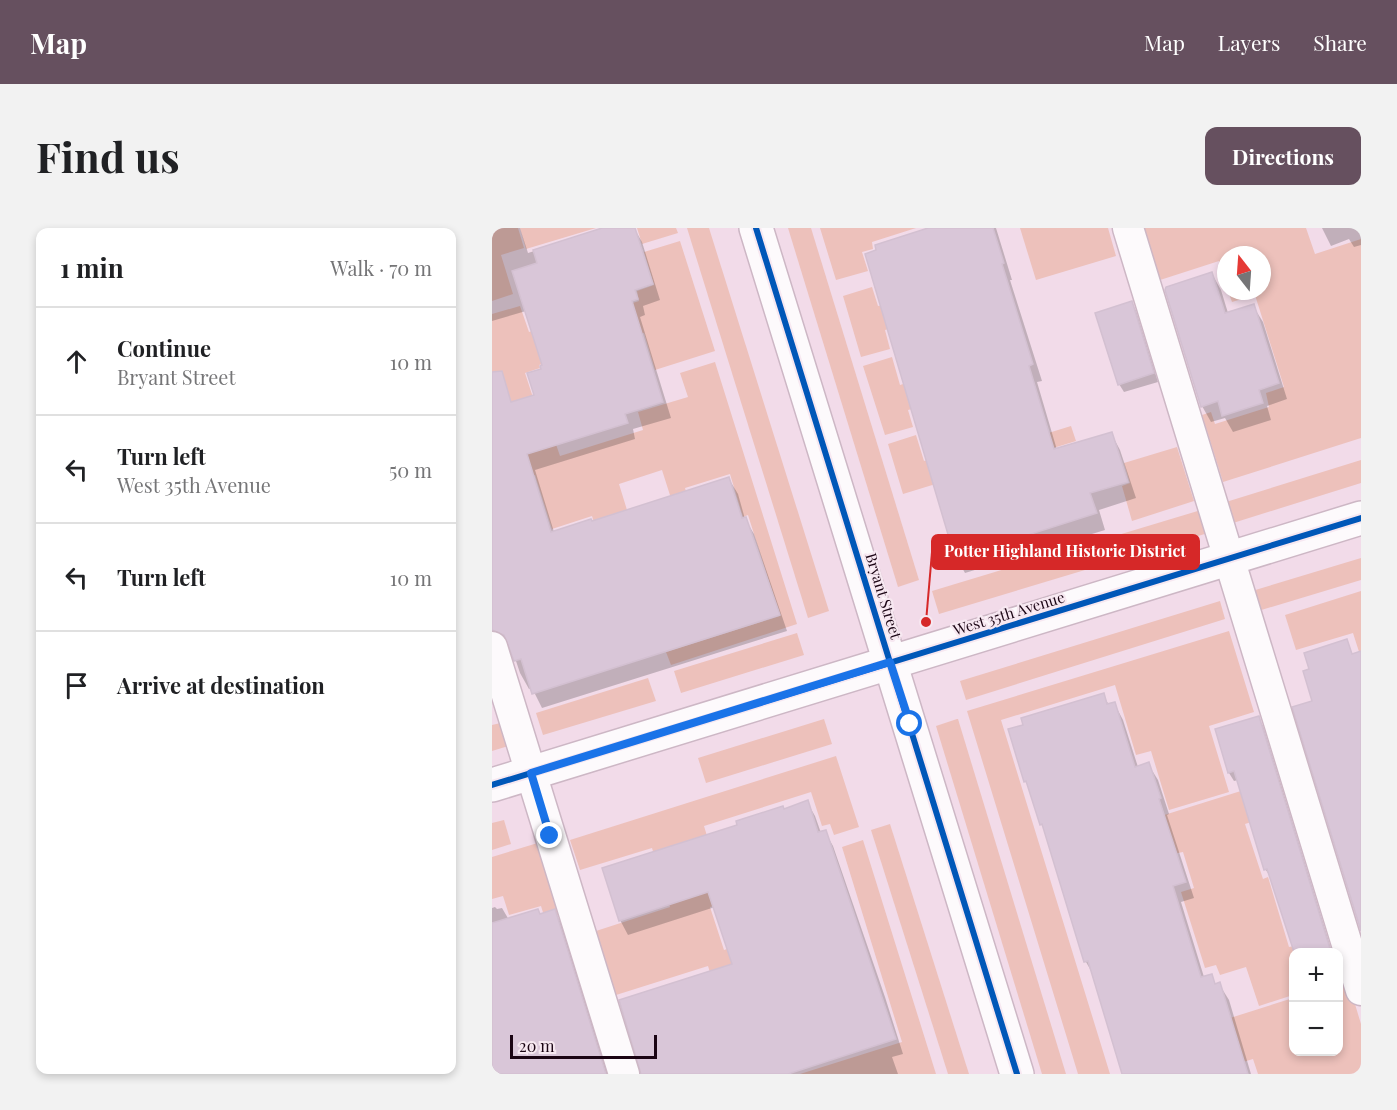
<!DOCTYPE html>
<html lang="en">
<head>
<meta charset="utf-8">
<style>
  body { margin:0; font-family:"Playfair Display",serif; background:#f2f2f2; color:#202124 }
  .controls { position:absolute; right:18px; bottom:18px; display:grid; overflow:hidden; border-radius:12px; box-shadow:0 3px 9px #0003 }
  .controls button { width:54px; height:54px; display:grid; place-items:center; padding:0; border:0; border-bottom:2px solid #e0e0e0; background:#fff; color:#202124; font:30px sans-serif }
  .compass { position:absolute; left:725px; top:18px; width:54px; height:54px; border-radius:50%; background:#fff; box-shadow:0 3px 9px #0003; rotate:343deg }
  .scale { position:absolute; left:18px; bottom:15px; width:147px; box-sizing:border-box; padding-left:6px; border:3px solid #1b0514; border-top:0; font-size:16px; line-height:21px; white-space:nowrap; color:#1b0514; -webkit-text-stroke:4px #f7e8f1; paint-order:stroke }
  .stop { position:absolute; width:18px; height:18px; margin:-14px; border:4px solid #1a73e8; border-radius:50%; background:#fff }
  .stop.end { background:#1a73e8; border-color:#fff; box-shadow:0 2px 6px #0008 }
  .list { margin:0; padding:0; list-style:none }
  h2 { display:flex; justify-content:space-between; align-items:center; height:78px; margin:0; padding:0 24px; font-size:26px }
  h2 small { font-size:20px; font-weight:400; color:#757577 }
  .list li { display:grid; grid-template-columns:39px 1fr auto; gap:18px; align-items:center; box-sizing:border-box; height:108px; padding:0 24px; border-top:2px solid #e0e0e0 }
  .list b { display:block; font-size:22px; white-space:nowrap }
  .list p { margin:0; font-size:20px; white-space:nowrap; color:#757577 }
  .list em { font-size:20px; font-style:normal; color:#757577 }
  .icon { flex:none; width:33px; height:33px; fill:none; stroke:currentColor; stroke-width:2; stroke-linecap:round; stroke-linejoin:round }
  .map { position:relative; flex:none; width:869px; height:846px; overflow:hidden; border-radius:12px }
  header { display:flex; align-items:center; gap:36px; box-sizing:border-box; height:84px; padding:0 30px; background:#66505f; color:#fff }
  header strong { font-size:28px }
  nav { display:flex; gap:33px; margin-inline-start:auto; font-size:21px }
  .intro { display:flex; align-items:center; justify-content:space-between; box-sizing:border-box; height:144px; padding:0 36px }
  h1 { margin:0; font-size:42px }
  .button { padding:15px 27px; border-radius:12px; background:#66505f; color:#fff; font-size:21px; font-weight:700 }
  main { display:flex; gap:36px; padding:0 36px }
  aside { flex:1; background:#fff; border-radius:12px; box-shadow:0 3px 9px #0003 }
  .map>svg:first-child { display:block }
  .green { fill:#edc1bb }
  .shadow { fill:#0003 }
  .building { fill:#d9c6d8; stroke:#d3c0d1; stroke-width:1.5 }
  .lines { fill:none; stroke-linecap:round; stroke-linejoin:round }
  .lane-casing { stroke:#cdb7c5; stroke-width:33 }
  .street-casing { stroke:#cdb7c5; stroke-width:36 }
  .lane { stroke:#fdfafc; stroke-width:30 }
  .street { stroke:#fdfafc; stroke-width:33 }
  .cycleway-casing { stroke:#f7e8f1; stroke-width:10 }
  .cycleway { stroke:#0057b8; stroke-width:6 }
  .route { stroke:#1a73e8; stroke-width:8 }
  .labels { text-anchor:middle; stroke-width:4.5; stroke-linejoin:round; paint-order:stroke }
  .street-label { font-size:15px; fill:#1b0514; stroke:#f7e8f1 }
  .leader { fill:none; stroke:#d62828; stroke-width:2 }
  .callout-dot { fill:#d62828; stroke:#f7e8f1; stroke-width:2 }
  .callout { fill:#d62828; stroke:#d62828; stroke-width:2 }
  .callout-label { font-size:16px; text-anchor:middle; font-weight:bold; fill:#fff }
</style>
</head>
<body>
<header>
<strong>Map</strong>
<nav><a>Map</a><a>Layers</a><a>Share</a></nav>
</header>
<div class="intro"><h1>Find us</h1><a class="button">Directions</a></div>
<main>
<aside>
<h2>1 min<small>Walk · 70 m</small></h2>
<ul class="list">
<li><svg class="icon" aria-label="ahead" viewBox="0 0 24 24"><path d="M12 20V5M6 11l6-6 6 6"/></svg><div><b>Continue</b><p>Bryant Street</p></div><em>10 m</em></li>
<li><svg class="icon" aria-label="left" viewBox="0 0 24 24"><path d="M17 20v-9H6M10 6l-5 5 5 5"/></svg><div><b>Turn left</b><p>West 35th Avenue</p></div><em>50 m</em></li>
<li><svg class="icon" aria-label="left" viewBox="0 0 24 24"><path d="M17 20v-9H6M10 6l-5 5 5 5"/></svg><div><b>Turn left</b></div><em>10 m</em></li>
<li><svg class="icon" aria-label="arrive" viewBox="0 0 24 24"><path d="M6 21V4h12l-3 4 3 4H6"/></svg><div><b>Arrive at destination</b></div></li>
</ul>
</aside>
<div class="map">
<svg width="869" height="846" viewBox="0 0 869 846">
  <rect width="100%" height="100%" fill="#f2dbe9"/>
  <!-- green -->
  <g class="green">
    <polygon points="0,0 26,0 32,20 9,27 21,66 0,73"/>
    <polygon points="28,0 104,0 34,21"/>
    <polygon points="145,0 184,0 186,5 150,16"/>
    <polygon points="195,0 217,0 337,383 316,390"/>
    <polygon points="296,0 319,0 427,352 406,359"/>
    <polygon points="328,0 424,0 380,14 381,21 370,24 376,43 344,52"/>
    <polygon points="528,0 616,0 624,28 544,52"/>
    <polygon points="648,0 814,0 823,26 869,11 869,210 731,254 710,187 719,184 723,196 777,179 774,165 792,159 763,67 740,74 736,63 770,63 770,27 734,27 734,56 727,33 665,53"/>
    <polygon points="188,13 223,123 163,142 152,105 100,120 90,91 147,73 145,63 162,57 152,24"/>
    <polygon points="380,59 386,78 396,76 403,99 393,102 398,121 369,129 351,68"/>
    <polygon points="28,78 37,104 68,94 98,121 47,137 48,140 33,145 48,191 0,178 0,86"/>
    <polygon points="400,129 408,157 421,153 428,179 416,182 421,199 393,207 371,138"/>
    <polygon points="223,134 305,396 179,437 174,424 288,388 256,287 251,289 238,246 193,260 205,300 190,305 170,242 127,256 147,321 114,332 100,288 60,301 43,247 0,260 0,252 22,234 57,196 68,228 151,202 146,184 196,169 188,145"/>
    <polygon points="579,198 584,213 411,266 396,216 424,207 432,233 449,228 452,237"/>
    <polygon points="685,219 702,273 640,293 630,258 638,255 632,235"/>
    <polygon points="869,232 869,255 741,295 734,274"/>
    <polygon points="709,282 716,305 447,386 440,363"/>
    <polygon points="869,330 869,352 766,383 760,363"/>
    <polygon points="869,363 869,430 861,405 804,422 793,387"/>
    <polygon points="728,373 733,391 474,472 468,453"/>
    <polygon points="737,403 762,484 717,498 737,564 677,582 659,523 644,527 623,457 509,492 618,846 586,846 475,483"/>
    <polygon points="305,405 312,427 189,465 182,443"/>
    <polygon points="156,450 164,473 51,507 44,485"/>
    <polygon points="332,491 340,516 214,555 206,530"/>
    <polygon points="465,491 466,491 574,846 550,846 444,498"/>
    <polygon points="13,494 20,517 0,523 0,497"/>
    <polygon points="344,528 367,599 342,607 338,596 330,598 319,564 212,598 235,674 218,679 232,722 250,716 234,796 216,738 124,767 104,703 178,679 160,620 88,642 78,612"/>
    <polygon points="787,551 796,582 753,596 771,651 776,649 797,719 803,718 805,724 802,724 801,767 767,778 754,739 728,747 724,737 713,740 689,664 702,660 691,624 681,626 669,588"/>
    <polygon points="12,592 19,616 0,622 0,595"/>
    <polygon points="398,596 477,846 456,846 379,602"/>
    <polygon points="371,612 444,846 308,846 410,814 350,619"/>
    <polygon points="49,614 71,685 53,691 49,678 17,687 11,668 0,671 0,629"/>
    <polygon points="856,753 869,796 869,846 766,846 761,831 712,846 646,846 735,791 801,770 802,824 846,824 847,756"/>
  </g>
  <!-- shadow -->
  <g class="shadow">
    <polygon points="0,0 28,0 36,25 115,0 142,0 150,14 168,72 151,78 153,87 148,89 179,190 141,201 143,211 43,242 62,304 100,294 237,251 246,266 253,291 262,306 295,403 50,480 40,460 37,461 28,445 20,421 14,418 0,421 0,182 44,168 52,138 34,83 0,93"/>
    <polygon points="441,0 504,0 520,52 518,52 550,153 545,154 565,222 619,205 628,222 644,270 607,282 613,302 473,345 464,329"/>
    <polygon points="830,0 869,0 869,17 862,19 857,11 839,18"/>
    <polygon points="720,46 729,62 736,85 761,78 771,94 795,171 775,178 779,192 741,204 733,190 719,194 710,178"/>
    <polygon points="640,75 644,83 666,154 632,164 627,156"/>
    <polygon points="611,467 617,477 622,475 631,492 646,539 656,536 666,552 677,586 675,587 702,670 689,674 712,749 719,747 724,757 727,756 737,772 759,846 632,846 602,748 594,734 555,606 549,596 539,563 533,553 518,502"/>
    <polygon points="766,490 771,498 840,724 804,724 779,649 773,641 746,552 742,553 737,545"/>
    <polygon points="315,574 323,588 329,605 333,604 341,618 393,769 411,826 400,829 406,846 150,846 242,737 223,679 136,707 128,692 292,582"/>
    <polygon points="3,679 5,681 10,680 17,692 48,687 62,683 70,697 116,846 0,846 0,680"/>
    <polygon points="846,744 851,759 846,760"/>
  </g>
  <!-- building -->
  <g class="building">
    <polygon points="110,0 143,0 161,56 143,62 146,71 140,73 171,174 133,186 136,195 35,226 59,304 99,291 100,293 237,249 250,290 254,289 288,387 40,466 29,431 22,433 12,407 0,402 0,144 10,143 19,174 42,167 35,145 49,141 48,138 50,137 20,43 45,35 41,22"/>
    <polygon points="436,0 501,0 512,35 510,36 541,136 537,138 562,221 620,204 636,254 598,265 605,285 463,330 373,26 384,22 383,17"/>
    <polygon points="720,44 733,85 762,76 787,155 767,162 771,175 730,188 726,173 709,179 673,62 674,59"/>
    <polygon points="640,73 662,145 626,157 603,85"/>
    <polygon points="855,411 860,426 869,423 869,703 800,479 820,473 811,443 817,441 812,425"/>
    <polygon points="612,465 615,476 623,474 643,539 657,534 669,570 667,571 694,654 681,658 709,749 720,746 723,756 728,754 756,846 630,846 596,733 592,734 550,596 548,597 534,553 532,554 516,501 531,497 529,490"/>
    <polygon points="767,488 839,724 802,724 775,641 772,642 742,543 736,545 723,501"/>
    <polygon points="316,572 326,604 334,602 404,811 296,846 149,846 127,772 240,736 216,664 127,693 110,640 245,597 244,593 291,578 292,581"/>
    <polygon points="46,681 48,686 63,681 114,846 0,846 0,695"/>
  </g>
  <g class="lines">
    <!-- lane casing -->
    <g class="lane-casing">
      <g id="lane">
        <polyline points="636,0 869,762"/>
        <polyline points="0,419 132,846"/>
      </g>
    </g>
    <!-- street casing -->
    <g class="street-casing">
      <g id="street">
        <polyline points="264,0 525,846"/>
        <polyline points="0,557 869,290"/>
      </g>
    </g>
    <!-- lane -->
    <use href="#lane" class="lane"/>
    <!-- street -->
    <use href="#street" class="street"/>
    <!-- cycleway casing -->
    <g class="cycleway-casing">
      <g id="cycleway">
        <polyline points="264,0 525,846"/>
        <polyline points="0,557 869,290"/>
      </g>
    </g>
    <!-- cycleway -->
    <use href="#cycleway" class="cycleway"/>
  </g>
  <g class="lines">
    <!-- route -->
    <polyline class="route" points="58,608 39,545 398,434 418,496"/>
  </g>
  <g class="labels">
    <!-- street labels -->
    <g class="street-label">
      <text transform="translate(391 368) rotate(73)" y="5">Bryant Street</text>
      <text transform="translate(517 386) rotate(-17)" y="5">West 35th Avenue</text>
    </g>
  </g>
  <!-- callouts -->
  <path class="leader" d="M434 394L440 324"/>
  <circle class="callout-dot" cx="434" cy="394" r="6"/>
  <rect class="callout" x="440" y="307" width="267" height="34" rx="6"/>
  <g class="callout-label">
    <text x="573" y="329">Potter Highland Historic District</text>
  </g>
</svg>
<div class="controls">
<button>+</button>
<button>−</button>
</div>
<svg class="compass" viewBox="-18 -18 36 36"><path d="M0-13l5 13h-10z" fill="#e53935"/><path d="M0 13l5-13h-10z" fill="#757577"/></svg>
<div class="scale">20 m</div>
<div class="stop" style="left:418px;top:496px"></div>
<div class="stop end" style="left:58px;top:608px"></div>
</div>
</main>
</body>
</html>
